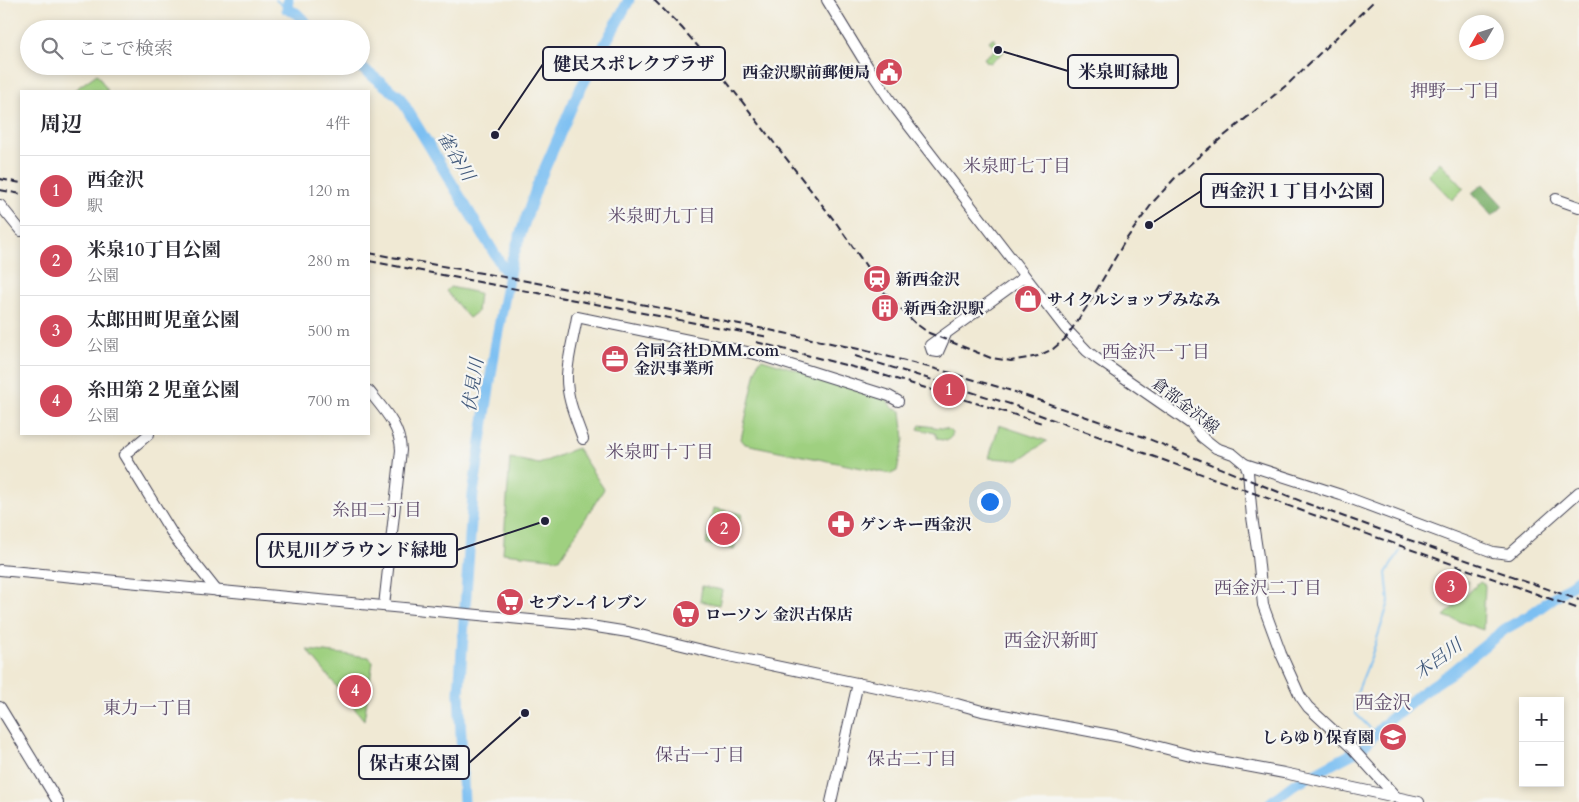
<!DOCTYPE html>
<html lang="ja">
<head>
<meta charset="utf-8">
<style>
  body { margin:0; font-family:Cardo,"Noto Serif JP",serif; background:#f2f2f3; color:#2b2b33 }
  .controls { position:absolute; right:15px; bottom:15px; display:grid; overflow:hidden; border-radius:0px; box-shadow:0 2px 8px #0003 }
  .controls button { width:45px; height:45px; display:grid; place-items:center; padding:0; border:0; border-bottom:1px solid #e1e1e2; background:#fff; color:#2b2b33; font:25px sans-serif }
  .compass { position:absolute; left:1459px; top:15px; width:45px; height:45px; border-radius:50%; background:#fff; box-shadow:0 2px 8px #0003; rotate:231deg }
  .you { position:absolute; left:989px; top:501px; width:18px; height:18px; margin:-12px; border:4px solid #fff; border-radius:50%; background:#1a73e8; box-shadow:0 0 0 8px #1a73e833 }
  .badge { display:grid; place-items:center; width:32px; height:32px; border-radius:50%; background:#d1495b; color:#fff; font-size:16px; font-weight:700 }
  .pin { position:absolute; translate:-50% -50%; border:2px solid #fff; box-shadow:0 1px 5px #0006 }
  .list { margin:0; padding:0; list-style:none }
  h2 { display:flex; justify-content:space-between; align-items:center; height:65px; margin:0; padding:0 20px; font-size:21px }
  h2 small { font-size:16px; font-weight:400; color:#7c7c81 }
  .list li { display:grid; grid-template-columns:32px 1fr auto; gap:15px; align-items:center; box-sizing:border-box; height:70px; padding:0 20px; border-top:1px solid #e1e1e2 }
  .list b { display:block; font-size:19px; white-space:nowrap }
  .list p { margin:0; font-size:16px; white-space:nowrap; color:#7c7c81 }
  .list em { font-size:16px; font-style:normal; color:#7c7c81 }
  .icon { flex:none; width:28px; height:28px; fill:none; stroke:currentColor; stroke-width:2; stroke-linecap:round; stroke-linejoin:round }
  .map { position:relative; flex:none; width:1579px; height:802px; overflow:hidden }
  .search { position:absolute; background:#fff; box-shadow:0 2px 8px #0003; left:20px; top:20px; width:350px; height:55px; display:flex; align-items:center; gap:12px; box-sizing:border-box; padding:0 18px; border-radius:28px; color:#7c7c81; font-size:19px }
  .panel { position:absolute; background:#fff; box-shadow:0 2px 8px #0003; left:20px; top:90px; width:350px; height:345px; border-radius:0px }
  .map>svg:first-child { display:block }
  .green { fill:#9fd080; stroke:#60795e }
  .forest { fill:#7fb26e; stroke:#506a54 }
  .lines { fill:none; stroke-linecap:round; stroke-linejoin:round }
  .stream { stroke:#7bbff2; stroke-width:2 }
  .river { stroke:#7bbff2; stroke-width:11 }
  .secondary-casing { stroke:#414052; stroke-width:12 }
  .secondary { stroke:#fff; stroke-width:10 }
  .rail { stroke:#22223b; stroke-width:2; stroke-dasharray:8 4; stroke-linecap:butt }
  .labels { text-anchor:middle; stroke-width:4.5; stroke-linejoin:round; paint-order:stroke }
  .poi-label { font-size:16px; font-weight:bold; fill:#22223b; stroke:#f6f6f2; text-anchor:start }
  .street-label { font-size:16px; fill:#22223b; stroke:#f6f6f2 }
  .neighbourhood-label { font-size:18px; fill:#5c4968; stroke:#f6f6f2 }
  .water-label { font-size:18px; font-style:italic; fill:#41597b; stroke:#f6f6f2 }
  .quarter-label { font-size:19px; fill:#5c4968; stroke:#f6f6f2 }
  .leader { fill:none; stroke:#22223b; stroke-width:2 }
  .callout-dot { fill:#22223b; stroke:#f6f6f2; stroke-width:2 }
  .callout { fill:#f6f6f2; stroke:#22223b; stroke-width:2 }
  .callout-label { font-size:18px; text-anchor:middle; font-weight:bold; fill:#22223b }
</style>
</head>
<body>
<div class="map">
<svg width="1579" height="802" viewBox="0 0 1579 802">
  <rect width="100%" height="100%" fill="#f6f6f2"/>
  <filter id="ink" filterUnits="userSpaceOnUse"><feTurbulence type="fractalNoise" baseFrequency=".02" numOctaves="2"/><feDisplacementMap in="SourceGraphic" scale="10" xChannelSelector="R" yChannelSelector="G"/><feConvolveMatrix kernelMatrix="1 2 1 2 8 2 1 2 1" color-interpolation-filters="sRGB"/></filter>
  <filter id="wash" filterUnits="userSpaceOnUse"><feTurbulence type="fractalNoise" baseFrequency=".0096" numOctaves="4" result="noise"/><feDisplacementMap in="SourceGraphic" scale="20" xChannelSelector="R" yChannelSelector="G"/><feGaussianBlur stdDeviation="1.12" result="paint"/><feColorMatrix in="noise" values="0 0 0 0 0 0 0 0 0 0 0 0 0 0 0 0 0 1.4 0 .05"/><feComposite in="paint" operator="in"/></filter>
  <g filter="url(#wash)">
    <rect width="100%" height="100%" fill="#f0e9d4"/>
    <!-- green -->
    <g class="green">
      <polygon points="993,38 1004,52 990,63 987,62 984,58 996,49 989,41"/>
      <polygon points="97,74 108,91 73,91"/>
      <polygon points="1440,162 1464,188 1452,200 1428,175"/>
      <polygon points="450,287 479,293 477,312 469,318 446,291"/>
      <polygon points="762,359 886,398 892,408 901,411 904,439 897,471 891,474 745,444 741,439 758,362"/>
      <polygon points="920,425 948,429 952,433 952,436 947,441 938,439 935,433 918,429"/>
      <polygon points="999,425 1047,441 1019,460 989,458"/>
      <polygon points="577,448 604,489 560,559 503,553 510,458 539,464"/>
      <polygon points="713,508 742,514 734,550 706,544"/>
      <polygon points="1445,573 1469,581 1450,599 1438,594"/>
      <polygon points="1480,582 1485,585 1483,630 1444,616"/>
      <polygon points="702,586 722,590 719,605 700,601"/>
      <polygon points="307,650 369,657 373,662 364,720"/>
    </g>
    <!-- forest -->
    <polygon class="forest" points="1483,184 1503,206 1492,216 1472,193"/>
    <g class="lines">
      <!-- stream -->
      <g class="stream">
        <polyline points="276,0 287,9"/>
        <polyline points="1376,734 1356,714 1354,700 1370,660 1389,602 1386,573 1400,551"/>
      </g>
      <!-- river -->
      <g class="river">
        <polyline points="288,0 287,9 296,13 312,29"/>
        <polyline points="359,66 399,96 508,276"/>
        <polyline points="464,802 459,693 473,494 496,342 512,259 537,186 576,97 629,0"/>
        <polyline points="1271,802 1293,785 1361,749 1388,721 1420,694 1451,673 1505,629 1530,615 1579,579"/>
      </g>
    </g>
  </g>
  <g filter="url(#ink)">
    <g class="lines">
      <!-- secondary casing -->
      <g class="secondary-casing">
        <g id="secondary">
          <polyline points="827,0 868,67 896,109 1065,328 1087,351 1096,358 1191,424 1202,437 1216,448 1233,454 1245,464 1248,472 1252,517 1258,556 1263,605 1281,654 1300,696 1308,707 1351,747 1397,798"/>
          <polyline points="1556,199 1579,207"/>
          <polyline points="0,205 21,231"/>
          <polyline points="946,334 938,352 932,351 930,345 1024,277"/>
          <path d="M369 391C384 410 400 426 401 450L384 606"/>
          <polyline points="149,434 124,455 175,538 217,591"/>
          <path d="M583 439C576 419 566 397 567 375 568 356 574 336 577 317L756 354 889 396 898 401"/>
          <polyline points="1245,464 1341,495 1493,552 1509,554 1579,492"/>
          <polyline points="0,570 584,625 628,632 719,654 957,704 982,711 1121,737 1198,757 1284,773 1419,802"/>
          <polyline points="0,707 58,802"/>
          <polyline points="831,802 858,683"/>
        </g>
      </g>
      <!-- secondary -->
      <use href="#secondary" class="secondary"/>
      <!-- rail -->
      <g class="rail">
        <polyline points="654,0 682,28 713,64 837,224 884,292 915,323 929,333 991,358 1011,361 1038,356 1053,349 1065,339 1086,308 1125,241 1154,201 1175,178 1197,158 1288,84 1375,0"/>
        <polyline points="0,179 21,183"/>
        <polyline points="0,190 21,194"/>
        <polyline points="369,253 532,282 784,333 863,350 951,373 1012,391 1144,437 1308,504 1579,600"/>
        <polyline points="369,261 769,337"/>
        <polyline points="756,342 876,373 1042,423"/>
        <polyline points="855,356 1010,404 1308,513 1579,609"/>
      </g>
    </g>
  </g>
  <!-- icons -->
  <defs>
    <g id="civic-disc" transform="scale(1.4375)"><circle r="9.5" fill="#d1495b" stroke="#f6f6f2"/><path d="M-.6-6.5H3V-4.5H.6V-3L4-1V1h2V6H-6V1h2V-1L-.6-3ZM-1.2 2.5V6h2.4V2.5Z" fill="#fff"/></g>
    <g id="station-disc" transform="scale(1.4375)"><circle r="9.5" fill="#d1495b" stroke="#f6f6f2"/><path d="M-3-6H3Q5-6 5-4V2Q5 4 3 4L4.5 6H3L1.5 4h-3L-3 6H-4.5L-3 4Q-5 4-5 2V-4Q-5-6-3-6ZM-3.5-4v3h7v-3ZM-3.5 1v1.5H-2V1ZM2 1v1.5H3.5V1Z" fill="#fff"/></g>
    <g id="shop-disc" transform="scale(1.4375)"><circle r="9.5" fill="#d1495b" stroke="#f6f6f2"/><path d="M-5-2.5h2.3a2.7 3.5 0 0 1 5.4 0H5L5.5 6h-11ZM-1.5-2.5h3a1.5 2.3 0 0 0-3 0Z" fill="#fff"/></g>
    <g id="building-disc" transform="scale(1.4375)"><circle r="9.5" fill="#d1495b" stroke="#f6f6f2"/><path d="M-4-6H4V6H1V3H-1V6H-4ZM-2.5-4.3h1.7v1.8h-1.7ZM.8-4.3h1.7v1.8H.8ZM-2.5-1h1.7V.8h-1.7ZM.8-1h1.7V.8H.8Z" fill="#fff"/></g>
    <g id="office-disc" transform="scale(1.4375)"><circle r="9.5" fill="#d1495b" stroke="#f6f6f2"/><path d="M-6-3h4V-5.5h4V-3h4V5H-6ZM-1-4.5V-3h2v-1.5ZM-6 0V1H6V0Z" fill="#fff"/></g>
    <g id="pharmacy-disc" transform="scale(1.4375)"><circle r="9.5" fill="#d1495b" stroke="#f6f6f2"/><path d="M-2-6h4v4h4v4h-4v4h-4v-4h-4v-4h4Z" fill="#fff"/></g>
    <g id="supermarket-disc" transform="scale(1.4375)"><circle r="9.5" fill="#d1495b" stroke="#f6f6f2"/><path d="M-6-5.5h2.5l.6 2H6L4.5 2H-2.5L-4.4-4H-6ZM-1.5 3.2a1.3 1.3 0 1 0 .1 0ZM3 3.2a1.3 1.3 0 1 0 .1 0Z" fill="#fff"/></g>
    <g id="school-disc" transform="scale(1.4375)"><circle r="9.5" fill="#d1495b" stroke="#f6f6f2"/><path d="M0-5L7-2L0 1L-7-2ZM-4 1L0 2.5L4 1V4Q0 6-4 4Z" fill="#fff"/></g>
  </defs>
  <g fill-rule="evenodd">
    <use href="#civic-disc" x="889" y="72"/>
    <use href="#station-disc" x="877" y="279"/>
    <use href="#shop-disc" x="1028" y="299"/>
    <use href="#building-disc" x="885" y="308"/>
    <use href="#office-disc" x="615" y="359"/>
    <use href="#pharmacy-disc" x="841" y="524"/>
    <use href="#supermarket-disc" x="510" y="602"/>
    <use href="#supermarket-disc" x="686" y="614"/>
    <use href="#school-disc" x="1393" y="737"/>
  </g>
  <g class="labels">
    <!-- poi labels -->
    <g class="poi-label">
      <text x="870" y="78" text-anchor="end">西金沢駅前郵便局</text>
      <text x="896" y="285">新西金沢</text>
      <text x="1047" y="305">サイクルショップみなみ</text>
      <text x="904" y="314">新西金沢駅</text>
      <text x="634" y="356">合同会社DMM.com<tspan x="634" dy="18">金沢事業所</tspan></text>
      <text x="860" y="530">ゲンキー西金沢</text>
      <text x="529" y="608">セブン-イレブン</text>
      <text x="705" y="620">ローソン 金沢古保店</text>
      <text x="1374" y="743" text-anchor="end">しらゆり保育園</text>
    </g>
    <!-- street labels -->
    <g class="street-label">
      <text transform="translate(1186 405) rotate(38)" y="6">倉部金沢線</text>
    </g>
    <!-- neighbourhood labels -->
    <g class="neighbourhood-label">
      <text x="1455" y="97">押野一丁目</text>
      <text x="1017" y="172">米泉町七丁目</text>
      <text x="662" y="222">米泉町九丁目</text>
      <text x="1156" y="358">西金沢一丁目</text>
      <text x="660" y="458">米泉町十丁目</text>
      <text x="377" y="516">糸田二丁目</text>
      <text x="1268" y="594">西金沢二丁目</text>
      <text x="148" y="714">東力一丁目</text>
      <text x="700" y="761">保古一丁目</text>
      <text x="912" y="765">保古二丁目</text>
    </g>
    <!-- water labels -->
    <g class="water-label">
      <text transform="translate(456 156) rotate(59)" y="6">雀谷川</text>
      <text transform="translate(473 385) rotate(-81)" y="6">伏見川</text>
      <text transform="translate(1438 659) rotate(-36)" y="6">木呂川</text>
    </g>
    <!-- quarter labels -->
    <g class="quarter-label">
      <text x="1051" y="647">西金沢新町</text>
      <text x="1383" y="709">西金沢</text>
    </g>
  </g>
  <!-- callouts -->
  <path class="leader" d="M495 135L543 64M998 50L1068 71M1149 225L1201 191M545 521L457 550M525 713L469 763"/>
  <g class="callout-dot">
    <circle cx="495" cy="135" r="5"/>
    <circle cx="998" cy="50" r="5"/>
    <circle cx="1149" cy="225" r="5"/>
    <circle cx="545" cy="521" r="5"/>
    <circle cx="525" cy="713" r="5"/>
  </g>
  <g class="callout">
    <rect x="543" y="47" width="182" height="33" rx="5"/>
    <rect x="1068" y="55" width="110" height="33" rx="5"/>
    <rect x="1201" y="174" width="182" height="33" rx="5"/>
    <rect x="257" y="534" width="200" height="33" rx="5"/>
    <rect x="359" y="746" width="110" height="33" rx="5"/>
  </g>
  <g class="callout-label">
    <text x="634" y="70">健民スポレクプラザ</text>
    <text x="1123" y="78">米泉町緑地</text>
    <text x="1292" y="197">西金沢１丁目小公園</text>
    <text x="357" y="556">伏見川グラウンド緑地</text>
    <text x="414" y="769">保古東公園</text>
  </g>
</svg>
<div class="controls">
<button>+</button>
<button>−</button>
</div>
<svg class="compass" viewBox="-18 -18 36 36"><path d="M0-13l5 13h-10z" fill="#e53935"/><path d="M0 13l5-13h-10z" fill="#7c7c81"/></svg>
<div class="you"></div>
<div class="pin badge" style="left:949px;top:390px">1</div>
<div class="pin badge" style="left:724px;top:529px">2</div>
<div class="pin badge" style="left:1451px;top:587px">3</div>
<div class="pin badge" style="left:355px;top:691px">4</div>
<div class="search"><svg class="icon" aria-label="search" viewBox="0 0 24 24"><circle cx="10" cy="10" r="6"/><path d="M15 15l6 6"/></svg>ここで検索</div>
<section class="panel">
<h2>周辺<small>4件</small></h2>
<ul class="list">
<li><span class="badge">1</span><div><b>西金沢</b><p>駅</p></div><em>120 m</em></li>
<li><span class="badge">2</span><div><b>米泉10丁目公園</b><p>公園</p></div><em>280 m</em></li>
<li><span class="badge">3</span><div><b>太郎田町児童公園</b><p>公園</p></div><em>500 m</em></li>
<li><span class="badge">4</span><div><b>糸田第２児童公園</b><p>公園</p></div><em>700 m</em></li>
</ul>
</section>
</div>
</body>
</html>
